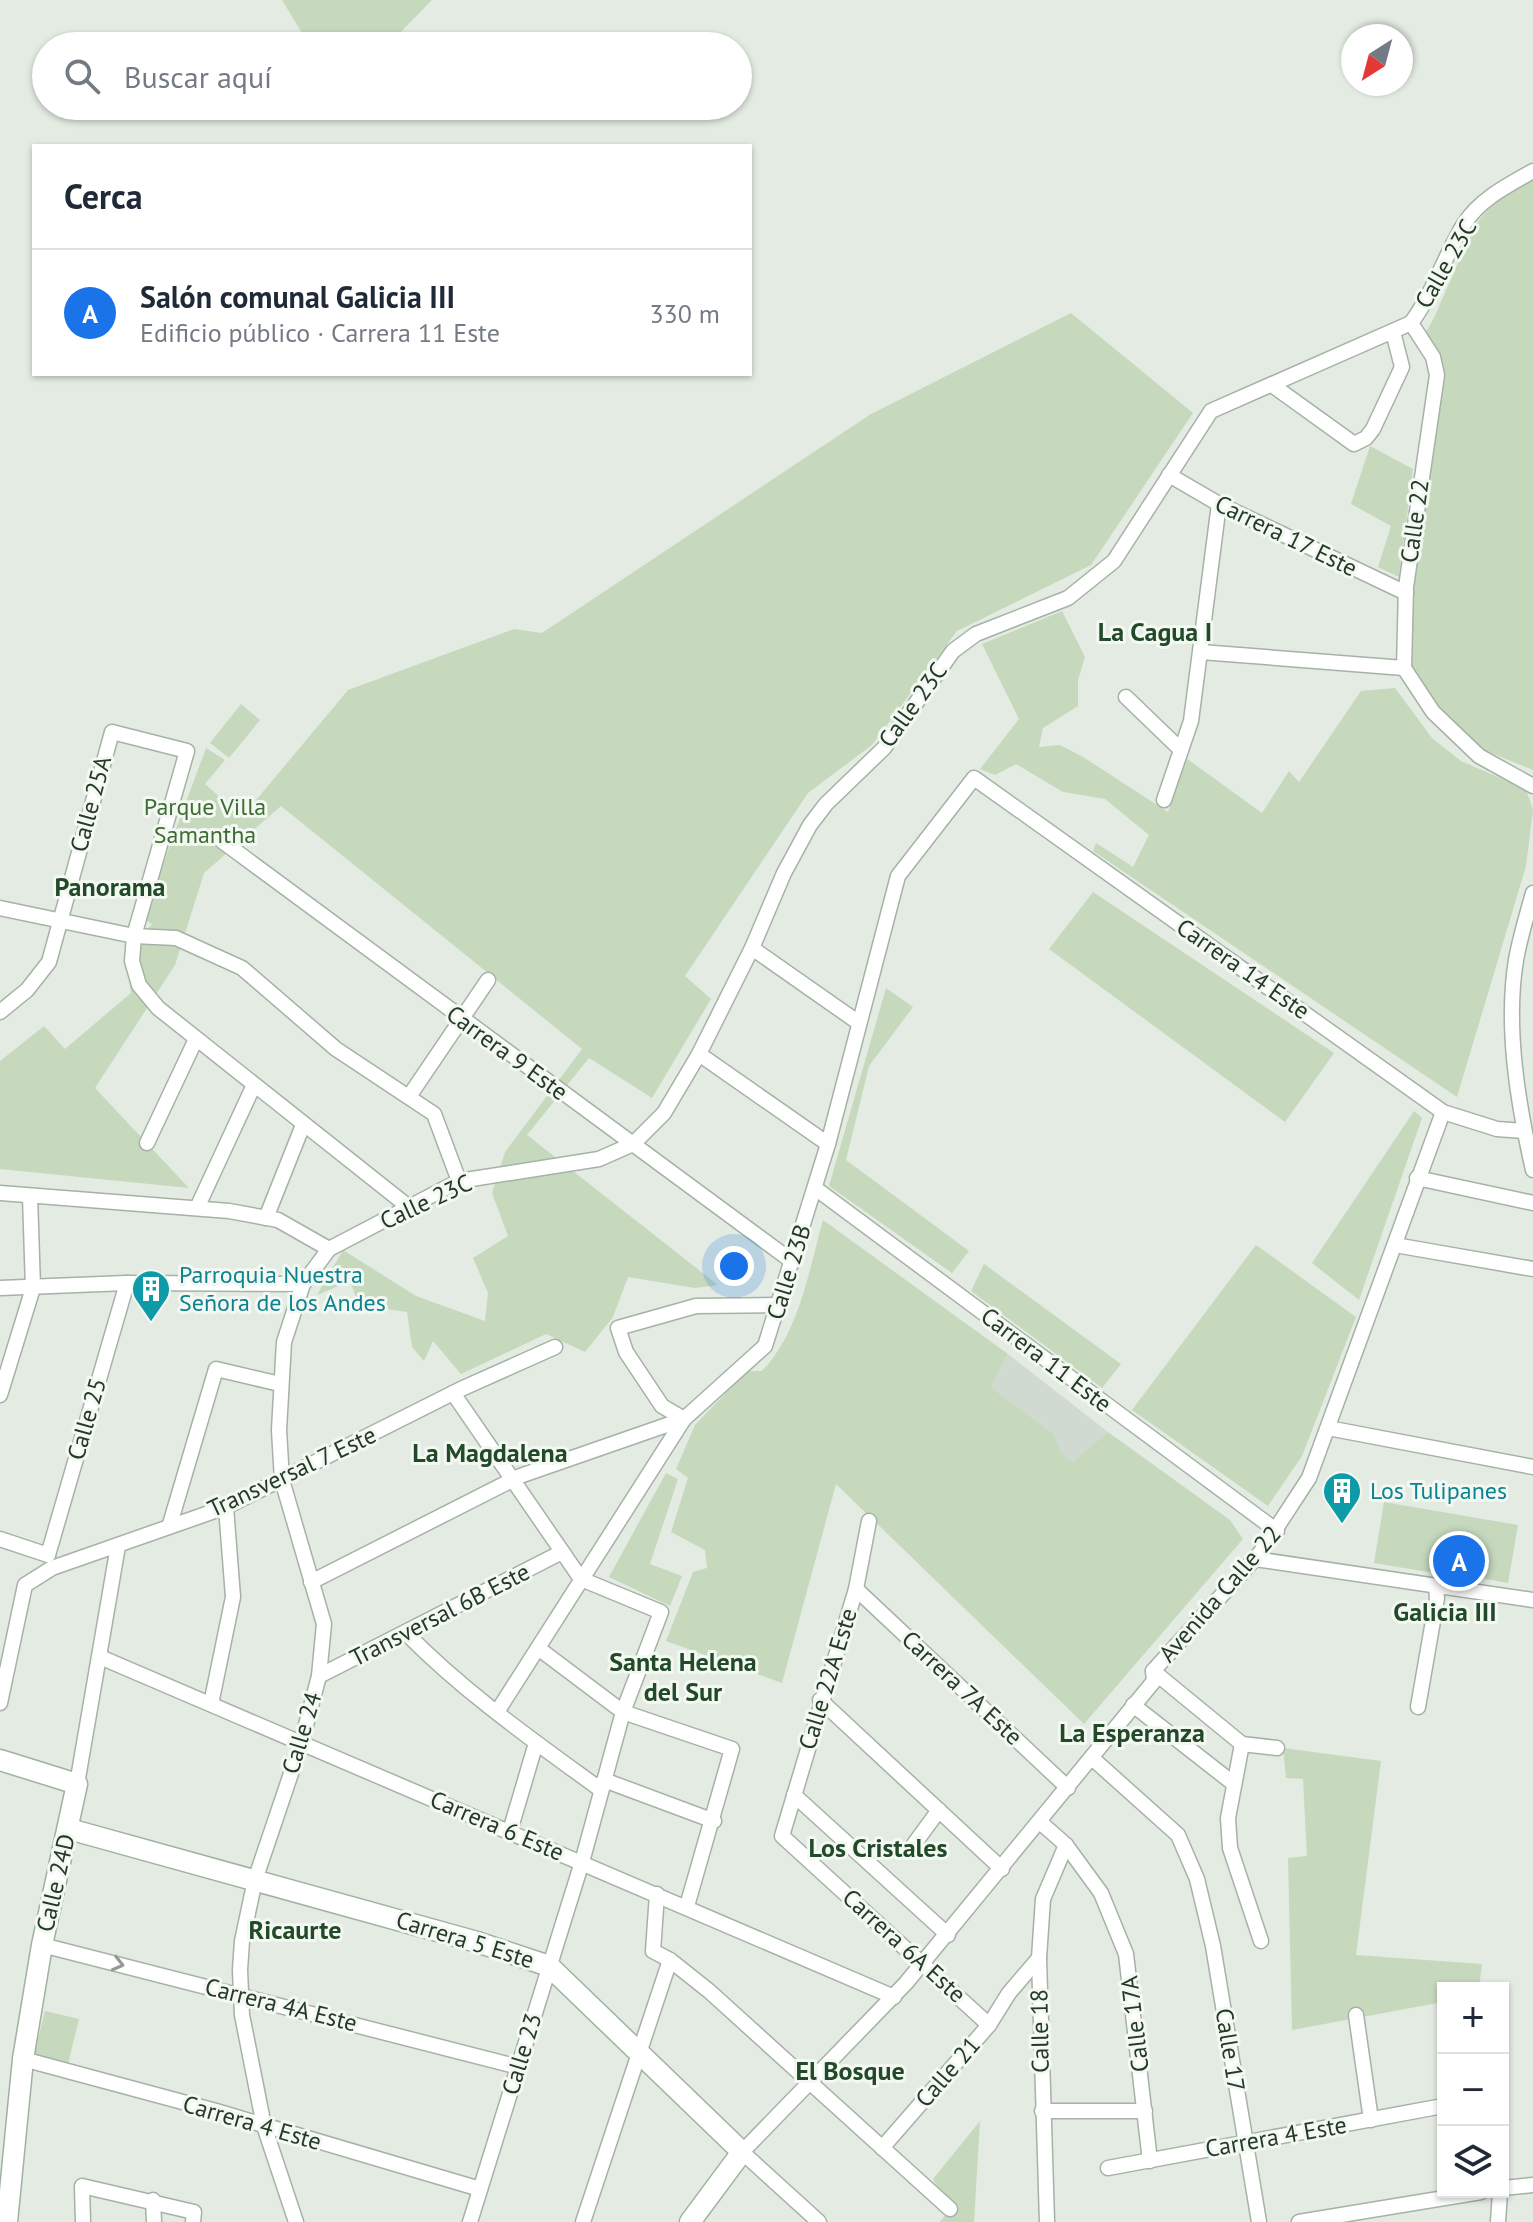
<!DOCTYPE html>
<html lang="es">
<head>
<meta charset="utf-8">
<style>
  body { margin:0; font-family:"PT Sans",sans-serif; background:#f6f6f7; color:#1f2937 }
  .controls { position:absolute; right:24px; bottom:24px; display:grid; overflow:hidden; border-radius:0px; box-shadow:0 2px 6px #0004 }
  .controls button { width:72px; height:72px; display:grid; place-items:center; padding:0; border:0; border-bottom:2px solid #e0e1e3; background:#fff; color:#1f2937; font:40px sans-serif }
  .compass { position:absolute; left:1341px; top:24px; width:72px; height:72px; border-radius:50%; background:#fff; box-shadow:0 2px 6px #0004; rotate:216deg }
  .you { position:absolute; left:734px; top:1266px; width:28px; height:28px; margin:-20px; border:6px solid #fff; border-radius:50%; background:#1a73e8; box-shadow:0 0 0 12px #1a73e833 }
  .badge { display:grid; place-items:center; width:52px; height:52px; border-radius:50%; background:#1a73e8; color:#fff; font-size:26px; font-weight:700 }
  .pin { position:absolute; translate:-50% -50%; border:4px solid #fff; box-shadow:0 2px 8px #0006 }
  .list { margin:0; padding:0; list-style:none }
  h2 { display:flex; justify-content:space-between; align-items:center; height:104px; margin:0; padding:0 32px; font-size:34px }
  h2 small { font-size:26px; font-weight:400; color:#747a83 }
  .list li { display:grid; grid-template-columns:52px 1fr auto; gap:24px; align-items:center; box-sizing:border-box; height:128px; padding:0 32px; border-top:2px solid #e0e1e3 }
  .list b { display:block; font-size:30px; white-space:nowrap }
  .list p { margin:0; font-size:26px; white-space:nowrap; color:#747a83 }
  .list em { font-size:26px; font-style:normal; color:#747a83 }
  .icon { flex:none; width:44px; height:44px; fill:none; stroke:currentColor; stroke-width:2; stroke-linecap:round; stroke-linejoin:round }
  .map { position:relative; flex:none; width:1533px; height:2222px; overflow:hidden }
  .search { position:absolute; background:#fff; box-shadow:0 2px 6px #0004; left:32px; top:32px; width:720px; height:88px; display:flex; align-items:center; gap:20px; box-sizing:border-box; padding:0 28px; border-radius:44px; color:#747a83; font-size:30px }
  .panel { position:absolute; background:#fff; box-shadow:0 2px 6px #0004; left:32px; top:144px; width:720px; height:232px; border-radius:0px }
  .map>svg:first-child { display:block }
  .built { fill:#d1dad1 }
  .green { fill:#c6d9bd }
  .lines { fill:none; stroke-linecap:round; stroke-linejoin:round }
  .street-casing { stroke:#a6b2a6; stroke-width:17 }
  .secondary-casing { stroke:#9fb2a0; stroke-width:23 }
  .street { stroke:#fff; stroke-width:14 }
  .secondary { stroke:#fff; stroke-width:20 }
  .oneway { stroke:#929c93 }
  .labels { text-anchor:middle; stroke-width:6; stroke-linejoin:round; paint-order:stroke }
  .street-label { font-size:24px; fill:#243a27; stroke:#f3f8f2 }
  .park-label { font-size:24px; fill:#3f6c33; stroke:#f3f8f2 }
  .culture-label { font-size:24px; fill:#0d838f; stroke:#f3f8f2; text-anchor:start }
  .neighbourhood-label { font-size:26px; font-weight:bold; fill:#224a29; stroke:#f3f8f2 }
</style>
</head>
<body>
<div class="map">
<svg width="1533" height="2222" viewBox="0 0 1533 2222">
  <rect width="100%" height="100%" fill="#e3ebe2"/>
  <!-- built -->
  <polygon class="built" points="1008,1354 1108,1432 1100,1442 1073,1462 1060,1453 1054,1434 991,1387"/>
  <!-- green -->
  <g class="green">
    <polygon points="282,0 432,0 387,46 310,46"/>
    <path d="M1533 180V770L1479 748 1433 704 1411 669 1409 587 1440 375 1424 334C1433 323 1438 308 1444 295 1473 233 1467 214 1533 180Z"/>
    <polygon points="1071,313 1193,413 1091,565 957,631 872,745 808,793 685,976 711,999 652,1098 589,1058 527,1135 718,1285 695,1288 628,1277 613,1317 585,1352 546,1334 461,1374 433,1341 424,1361 412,1347 407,1312 359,1305 350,1281 317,1295 343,1250 416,1296 485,1321 488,1293 473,1258 508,1236 492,1193 505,1152 582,1049 281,806 204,873 175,965 95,1088 189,1188 0,1169 0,1061 44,1026 65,1049 131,993 126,955 152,924 143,918 206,748 225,760 205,784 242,817 348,690 514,629 542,633 871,414"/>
    <polygon points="1370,446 1413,469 1399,577 1378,567 1391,526 1351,504"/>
    <polygon points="1062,611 1085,657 1078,680 1078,706 1043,728 1039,747 1060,745 1083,757 1168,812 1186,758 1262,813 1289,771 1299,782 1361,691 1395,688 1432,738 1461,761 1526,789 1533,810 1526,866 1457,1097 1093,851 1096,843 1133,867 1149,835 1105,799 1063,792 1016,764 995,775 980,769 1019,719 982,644"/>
    <polygon points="241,704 260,720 229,758 210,743"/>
    <polygon points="1093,892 1334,1053 1285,1122 1049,949"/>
    <polygon points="886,988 913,1007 869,1066 846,1160 969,1251 952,1273 829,1186"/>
    <polygon points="1414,1111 1422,1118 1359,1300 1312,1263"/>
    <path d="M823 1220 1008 1354 991 1387 1054 1434 1061 1453 1073 1462 1108 1432 1230 1520 1243 1539 1084 1724 836 1484 782 1683 666 1641 693 1572 707 1568 705 1550 671 1532 688 1478 676 1469 695 1425 747 1371H762C799 1333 809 1270 823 1220Z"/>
    <polygon points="1256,1245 1356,1317 1302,1456 1268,1506 1132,1410"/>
    <polygon points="984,1264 1121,1364 1102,1388 971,1291"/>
    <polygon points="666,1473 678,1479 650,1564 682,1576 670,1606 609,1577"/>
    <polygon points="1384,1502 1518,1525 1508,1583 1469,1576 1471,1552 1451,1549 1446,1575 1374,1563"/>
    <polygon points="1283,1748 1381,1761 1356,1955 1482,1964 1479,1988 1443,1988 1443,2002 1292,2030 1288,1858 1307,1856 1303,1779 1286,1778"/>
    <polygon points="45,2011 79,2019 68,2064 34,2055"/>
    <polygon points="980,2121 974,2222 940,2222 950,2209 933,2179"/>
  </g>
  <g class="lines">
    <!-- street casing -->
    <g class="street-casing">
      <g id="street">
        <polyline points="1272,385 1354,444 1366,438 1373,429 1402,367 1393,332"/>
        <polyline points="1169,475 1219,504 1406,593"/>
        <polyline points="1201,652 1404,668"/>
        <polyline points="1404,668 1406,587 1437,375 1433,357 1411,323"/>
        <polyline points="1404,668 1433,712 1479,756 1533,786"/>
        <polyline points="1126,697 1181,750"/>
        <polyline points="1164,800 1191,721 1219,504"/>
        <polyline points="222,841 793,1262"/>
        <path d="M1533 893C1527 915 1520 937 1516 960 1505 1027 1518 1104 1533 1170"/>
        <polyline points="0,908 134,936 176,938 242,968 336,1049 434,1114 459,1181"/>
        <polyline points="752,948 859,1023"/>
        <polyline points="0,1012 27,990 49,962 112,732 187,751 134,936 132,961 139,985 158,1008 410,1208"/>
        <polyline points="699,1054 828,1144"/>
        <polyline points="410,1095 488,980"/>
        <polyline points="147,1143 196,1039"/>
        <polyline points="1417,1178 1533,1203"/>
        <polyline points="815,1188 1277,1531"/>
        <polyline points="0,1193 229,1211 278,1220 329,1249"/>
        <polyline points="197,1208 253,1087"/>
        <polyline points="266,1218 303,1125"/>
        <polyline points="1395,1245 1533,1269"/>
        <polyline points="0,1288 127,1283 303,1284"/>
        <polyline points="453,1393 581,1579 661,1612 623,1712 582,1862 470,2222"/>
        <polyline points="0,1395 33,1288 30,1196"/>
        <polyline points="684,1419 662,1406 626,1352 618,1328 696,1306 780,1305"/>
        <polyline points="1328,1428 1533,1467"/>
        <polyline points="869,1521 856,1589 782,1836 989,2025"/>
        <polyline points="170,1524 216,1369 280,1384"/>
        <polyline points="0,1539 48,1555"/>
        <polyline points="48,1555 127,1283"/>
        <polyline points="1255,1559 1533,1600"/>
        <polyline points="311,1582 520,1476 684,1419"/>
        <polyline points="856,1589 1068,1788"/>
        <path d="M406 1633C465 1693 534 1741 601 1790"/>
        <polyline points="538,1648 623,1712 732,1749 687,1906"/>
        <polyline points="100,1657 894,1997"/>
        <polyline points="1153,1671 1242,1744"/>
        <polyline points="319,1676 562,1552"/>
        <polyline points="820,1700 1002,1869"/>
        <polyline points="0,1703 25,1585 52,1568 226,1507 461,1389 555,1347"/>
        <polyline points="211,1704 233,1597 226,1507"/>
        <polyline points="1133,1705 1234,1784"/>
        <polyline points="1418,1707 1437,1598 1436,1586"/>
        <polyline points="497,1712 684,1419 765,1346 828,1144 898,876 974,778 1443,1112 1497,1129 1524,1131"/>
        <polyline points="1242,1744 1228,1818 1230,1848 1261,1941"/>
        <polyline points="1242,1744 1277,1748"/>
        <polyline points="1092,1758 1178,1835 1197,1879 1213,1946 1259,2222"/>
        <polyline points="604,1780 714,1821"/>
        <polyline points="77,1784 118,1546"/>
        <polyline points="794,1795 948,1935"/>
        <polyline points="1040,1822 1066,1845 1101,1893 1126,1954 1150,2161"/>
        <polyline points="510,1831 536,1743"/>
        <polyline points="909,1851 939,1810"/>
        <polyline points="657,1894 653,1951 670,1960 709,1991 950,2209"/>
        <polyline points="42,1945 519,2067"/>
        <polyline points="1356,2015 1371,2120"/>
        <polyline points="23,2059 216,2111 480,2189"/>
        <polyline points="1042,2111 1145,2111"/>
        <polyline points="882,2148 989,2025 1009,1993 1039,1958"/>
        <polyline points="1108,2168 1443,2106"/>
        <polyline points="1503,2188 1533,2185"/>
        <polyline points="153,2200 154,2222"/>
        <polyline points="83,2222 82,2186 194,2212 193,2222"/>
        <path d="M296 2222 264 2126 242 2015 240 1970 242 1941 255 1880 301 1744 319 1676 324 1624 282 1480 279 1430 284 1342 303 1284 329 1249 459 1181 599 1159 633 1144 664 1113 699 1054 752 948 784 873 810 825 826 804 884 748 953 651 976 634 1068 598 1114 561 1211 411 1411 323C1434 292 1444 257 1464 224 1480 199 1508 185 1533 171"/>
        <polyline points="583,2222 670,1960"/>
        <polyline points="819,2222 742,2152 906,1983 1154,1681 1153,1671 1260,1553 1309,1478 1443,1112"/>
        <polyline points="1047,2222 1039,1958 1043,1899 1066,1845"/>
        <polyline points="1299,2222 1481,2192"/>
        <polyline points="1498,2222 1500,2192"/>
      </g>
    </g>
    <!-- secondary casing -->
    <g class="secondary-casing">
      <g id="secondary">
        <polyline points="0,1760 77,1784 42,1945 23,2059 7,2222"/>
        <polyline points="69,1829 477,1942 549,1966 742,2152 690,2222"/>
      </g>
    </g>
    <!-- street -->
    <use href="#street" class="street"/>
    <!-- secondary -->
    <use href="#secondary" class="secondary"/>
  </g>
  <!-- one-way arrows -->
  <defs><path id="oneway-chevron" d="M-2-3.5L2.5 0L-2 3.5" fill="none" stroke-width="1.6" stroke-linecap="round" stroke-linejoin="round" transform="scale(2)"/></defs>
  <use class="oneway" href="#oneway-chevron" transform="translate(118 1964) rotate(14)"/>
  <!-- icons -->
  <defs>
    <g id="building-pin" transform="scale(2)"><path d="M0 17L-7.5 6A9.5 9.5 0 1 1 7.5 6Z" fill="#0f9aa8" stroke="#f3f8f2"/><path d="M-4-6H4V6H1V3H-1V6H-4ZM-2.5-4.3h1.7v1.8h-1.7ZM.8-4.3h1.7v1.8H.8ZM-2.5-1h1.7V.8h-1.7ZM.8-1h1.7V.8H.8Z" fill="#fff"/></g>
  </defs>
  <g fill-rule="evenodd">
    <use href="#building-pin" x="151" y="1289"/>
    <use href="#building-pin" x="1342" y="1491"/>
  </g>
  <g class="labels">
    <!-- street labels -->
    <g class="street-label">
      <text transform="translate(1446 264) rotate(-60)" y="8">Calle 23C</text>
      <text transform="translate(1415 521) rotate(-82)" y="8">Calle 22</text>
      <text transform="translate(1286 536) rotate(26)" y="8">Carrera 17 Este</text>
      <text transform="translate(913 705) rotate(-54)" y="8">Calle 23C</text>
      <text transform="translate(91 804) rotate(-75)" y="8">Calle 25A</text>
      <text transform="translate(1243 969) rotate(35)" y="8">Carrera 14 Este</text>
      <text transform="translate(507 1053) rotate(36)" y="8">Carrera 9 Este</text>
      <text transform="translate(426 1202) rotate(-25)" y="8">Calle 23C</text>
      <text transform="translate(789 1272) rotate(-73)" y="8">Calle 23B</text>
      <text transform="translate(1046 1360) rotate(37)" y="8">Carrera 11 Este</text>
      <text transform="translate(87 1419) rotate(-74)" y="8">Calle 25</text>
      <text transform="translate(292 1472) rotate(-25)" y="8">Transversal 7 Este</text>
      <text transform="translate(1220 1594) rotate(-49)" y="8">Avenida Calle 22</text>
      <text transform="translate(440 1615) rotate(-27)" y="8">Transversal 6B Este</text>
      <text transform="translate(828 1679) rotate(-73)" y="8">Calle 22A Este</text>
      <text transform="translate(962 1688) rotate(43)" y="8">Carrera 7A Este</text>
      <text transform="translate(302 1733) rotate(-73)" y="8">Calle 24</text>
      <text transform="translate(497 1826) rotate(23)" y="8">Carrera 6 Este</text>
      <text transform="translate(56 1883) rotate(-77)" y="8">Calle 24D</text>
      <text transform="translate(465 1940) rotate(17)" y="8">Carrera 5 Este</text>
      <text transform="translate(904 1946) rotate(42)" y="8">Carrera 6A Este</text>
      <text transform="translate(281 2005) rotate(14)" y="8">Carrera 4A Este</text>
      <text transform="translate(1135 2024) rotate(-97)" y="8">Calle 17A</text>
      <text transform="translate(1040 2031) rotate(-91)" y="8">Calle 18</text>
      <text transform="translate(1230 2050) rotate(81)" y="8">Calle 17</text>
      <text transform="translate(522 2054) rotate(-73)" y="8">Calle 23</text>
      <text transform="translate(948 2072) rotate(-49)" y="8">Calle 21</text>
      <text transform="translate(252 2123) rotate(16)" y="8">Carrera 4 Este</text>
      <text transform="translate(1276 2137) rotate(-10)" y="8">Carrera 4 Este</text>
    </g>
    <!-- park labels -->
    <g class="park-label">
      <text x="205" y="815">Parque Villa<tspan x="205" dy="28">Samantha</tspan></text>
    </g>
    <!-- culture labels -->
    <g class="culture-label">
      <text x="179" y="1283">Parroquia Nuestra<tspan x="179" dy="28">Señora de los Andes</tspan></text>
      <text x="1370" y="1499">Los Tulipanes</text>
    </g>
    <!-- neighbourhood labels -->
    <g class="neighbourhood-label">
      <text x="1155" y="641">La Cagua I</text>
      <text x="110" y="896">Panorama</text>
      <text x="490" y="1462">La Magdalena</text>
      <text x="1445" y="1621">Galicia III</text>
      <text x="683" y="1671">Santa Helena<tspan x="683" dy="30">del Sur</tspan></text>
      <text x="1132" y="1742">La Esperanza</text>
      <text x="878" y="1857">Los Cristales</text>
      <text x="295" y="1939">Ricaurte</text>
      <text x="850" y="2080">El Bosque</text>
    </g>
  </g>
</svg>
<div class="controls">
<button>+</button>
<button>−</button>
<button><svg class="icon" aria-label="layers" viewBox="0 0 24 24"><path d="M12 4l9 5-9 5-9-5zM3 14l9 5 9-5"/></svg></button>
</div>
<svg class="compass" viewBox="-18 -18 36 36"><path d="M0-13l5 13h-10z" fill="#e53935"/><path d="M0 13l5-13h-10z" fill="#747a83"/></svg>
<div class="you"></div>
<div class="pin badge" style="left:1459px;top:1561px">A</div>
<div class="search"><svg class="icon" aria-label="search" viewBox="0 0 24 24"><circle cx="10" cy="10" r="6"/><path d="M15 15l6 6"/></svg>Buscar aquí</div>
<section class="panel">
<h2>Cerca<small></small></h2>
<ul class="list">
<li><span class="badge">A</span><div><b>Salón comunal Galicia III</b><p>Edificio público · Carrera 11 Este</p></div><em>330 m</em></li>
</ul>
</section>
</div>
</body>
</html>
